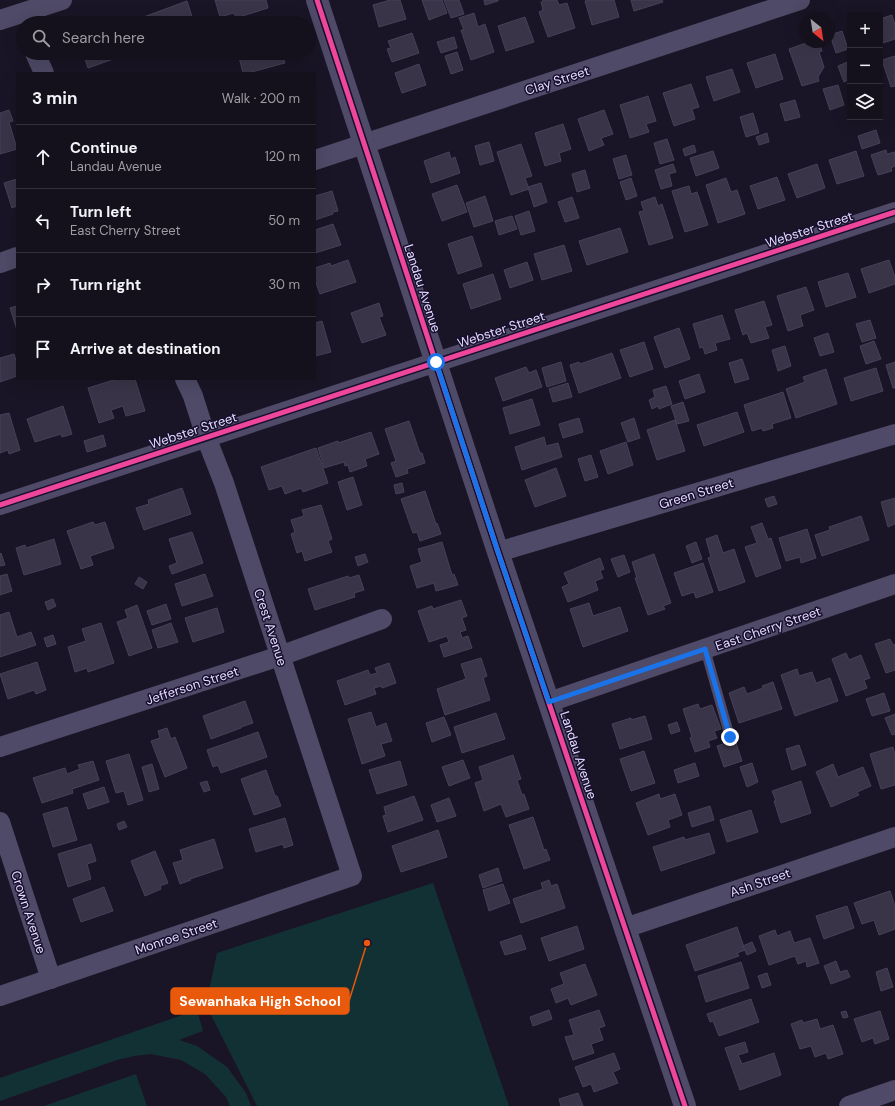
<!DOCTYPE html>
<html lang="en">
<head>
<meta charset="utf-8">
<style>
  body { margin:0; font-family:"DM Sans",sans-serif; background:#211e29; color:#f1f3f6 }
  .controls { position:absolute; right:12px; top:12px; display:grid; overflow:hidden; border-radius:0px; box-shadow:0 4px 16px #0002 }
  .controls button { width:36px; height:36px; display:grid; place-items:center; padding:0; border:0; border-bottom:1px solid #33303b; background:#14101c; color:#f1f3f6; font:20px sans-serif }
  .compass { position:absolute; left:799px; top:12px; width:36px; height:36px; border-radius:50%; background:#14101c; box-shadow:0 4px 16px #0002; rotate:150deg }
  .stop { position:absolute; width:12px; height:12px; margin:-9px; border:3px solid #1a73e8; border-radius:50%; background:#fff }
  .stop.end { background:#1a73e8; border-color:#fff; box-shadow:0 1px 4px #0008 }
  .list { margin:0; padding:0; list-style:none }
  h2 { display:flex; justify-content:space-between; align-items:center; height:52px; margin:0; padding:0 16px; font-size:17px }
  h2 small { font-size:13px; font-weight:400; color:#9d9da3 }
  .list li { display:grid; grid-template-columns:26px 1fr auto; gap:12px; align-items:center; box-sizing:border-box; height:64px; padding:0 16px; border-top:1px solid #33303b }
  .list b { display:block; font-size:15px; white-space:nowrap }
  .list p { margin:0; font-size:13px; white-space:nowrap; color:#9d9da3 }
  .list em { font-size:13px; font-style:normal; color:#9d9da3 }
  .icon { flex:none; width:22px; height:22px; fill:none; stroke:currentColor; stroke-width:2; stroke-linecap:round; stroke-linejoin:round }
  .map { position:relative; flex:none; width:895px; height:1106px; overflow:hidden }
  .search { position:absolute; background:#14101c; box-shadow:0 4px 16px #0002; left:16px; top:16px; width:300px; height:44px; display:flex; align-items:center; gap:10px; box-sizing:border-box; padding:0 14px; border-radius:22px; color:#9d9da3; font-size:15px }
  .panel { position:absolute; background:#14101c; box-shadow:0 4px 16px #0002; left:16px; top:72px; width:300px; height:308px; border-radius:0px }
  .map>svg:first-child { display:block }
  .green { fill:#123135 }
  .building { fill:#393447; stroke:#474059 }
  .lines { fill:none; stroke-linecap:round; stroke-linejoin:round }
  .service { stroke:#4e4a67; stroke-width:10 }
  .minor { stroke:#4e4a67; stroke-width:20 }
  .tertiary { stroke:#4e4a67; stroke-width:22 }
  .cycleway-casing { stroke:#170f2c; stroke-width:8 }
  .cycleway { stroke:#ed469a; stroke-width:5 }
  .route { stroke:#1a73e8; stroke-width:5 }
  .labels { text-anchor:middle; stroke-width:3; stroke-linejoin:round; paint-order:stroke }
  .street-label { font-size:13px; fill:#e2daff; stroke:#170f2c }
  .leader { fill:none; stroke:#e8590c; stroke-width:1.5 }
  .callout-dot { fill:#e8590c; stroke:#170f2c; stroke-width:1.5 }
  .callout { fill:#e8590c; stroke:#e8590c; stroke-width:1.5 }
  .callout-label { font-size:14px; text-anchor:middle; font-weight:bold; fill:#fff }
</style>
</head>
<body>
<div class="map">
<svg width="895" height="1106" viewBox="0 0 895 1106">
  <rect width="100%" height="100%" fill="#1a1526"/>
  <!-- green -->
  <g class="green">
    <polygon points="433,883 509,1106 257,1106 206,1005 217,953"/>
    <polygon points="197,1010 203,1031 179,1040 197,1046 227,1067 246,1093 251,1106 230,1106 226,1097 205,1074 181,1060 151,1054 134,1056 117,1060 0,1101 0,1078"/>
    <polygon points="136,1074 147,1106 44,1106"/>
  </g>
  <!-- building -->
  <g class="building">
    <polygon points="215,0 266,0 268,8 236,18 234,13 220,17"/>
    <polygon points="390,0 400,0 406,19 379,27 373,5"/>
    <polygon points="422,0 442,0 447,13 429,20"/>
    <polygon points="444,0 459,0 464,14 451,18"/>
    <polygon points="484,0 498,0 498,1 485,5"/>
    <polygon points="543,0 557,0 559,5 567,3 575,28 548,37 539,12 543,10 541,2 543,1"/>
    <polygon points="587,0 614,0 619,17 592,25 585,1"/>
    <polygon points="631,0 662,0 663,2 634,11"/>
    <polygon points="187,1 194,23 143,23 141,18"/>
    <polygon points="474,13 478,27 485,24 494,52 471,60 461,30 464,30 459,18"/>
    <polygon points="892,15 895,25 895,39 880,44 880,19"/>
    <polygon points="525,17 534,42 506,51 498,26"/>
    <polygon points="842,31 848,49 836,53 830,35"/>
    <polygon points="412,33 419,53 392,62 387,49 391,48 388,41"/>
    <polygon points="454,37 457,48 441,53 437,42"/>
    <polygon points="809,42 819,42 822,51 819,52 824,67 818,77 819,81 802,86 789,49"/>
    <polygon points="457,52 463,70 451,74 445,56"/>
    <polygon points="83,53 121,53 122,56 88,68"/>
    <polygon points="238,53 282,53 285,63 248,73 243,73"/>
    <polygon points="775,54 783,79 756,88 747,63"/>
    <polygon points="895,56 895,86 891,87 882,60"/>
    <polygon points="850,61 850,79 844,82 838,66"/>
    <polygon points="419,64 426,85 402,93 395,73"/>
    <polygon points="732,69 740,92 714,101 706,77"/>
    <polygon points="691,84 699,107 692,109 695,119 674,126 663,93"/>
    <polygon points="838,85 844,105 830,110 823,89"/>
    <polygon points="648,96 656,121 646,124 649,132 630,138 620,105"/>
    <polygon points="795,100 800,117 785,121 780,104"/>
    <polygon points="9,110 13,121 9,122 17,149 0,154 0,113"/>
    <polygon points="604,110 613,134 601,138 604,145 589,151 578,119"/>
    <polygon points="753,113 759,133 746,137 740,117"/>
    <polygon points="563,124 571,149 559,153 561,161 545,166 535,133"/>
    <polygon points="876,130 880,143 862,149 858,136"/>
    <polygon points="767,133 769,142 759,145 756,137"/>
    <polygon points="667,139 674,160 660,164 654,143"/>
    <polygon points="489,142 494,161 480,165 475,146"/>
    <polygon points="521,144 532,176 525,178 529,189 511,195 497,152"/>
    <polygon points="694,145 696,152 685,156 683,149"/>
    <polygon points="886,150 887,154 895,152 895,166 891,168 892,171 878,175 871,155"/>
    <polygon points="713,151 719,168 696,176 690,158"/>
    <polygon points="856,151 864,176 837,184 829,160"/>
    <polygon points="449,152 451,159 455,157 460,173 431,183 424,161"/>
    <polygon points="626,155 632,175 619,179 613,159"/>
    <polygon points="673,164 676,172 669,174 672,186 661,189 655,170"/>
    <polygon points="817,164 825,188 797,198 788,174"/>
    <polygon points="585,170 590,188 577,192 572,174"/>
    <polygon points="777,177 785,200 758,209 750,186"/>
    <polygon points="631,178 637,196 626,200 620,182"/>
    <polygon points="726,178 731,192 737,190 745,214 718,223 706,185"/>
    <polygon points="17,179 17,206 12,208 4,183"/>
    <polygon points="541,183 547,202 534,207 528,187"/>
    <polygon points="457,185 467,212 442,221 432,194"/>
    <polygon points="689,186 691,194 697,192 708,225 685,232 672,191"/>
    <polygon points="332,191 338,211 333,212 333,214 315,220 315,196"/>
    <polygon points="485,196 493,221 474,227 466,203"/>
    <polygon points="572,197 579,218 565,222 558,202"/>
    <polygon points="655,197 658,206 662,204 673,238 649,245 639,212 644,211 641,202"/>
    <polygon points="529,211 535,231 521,235 515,216"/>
    <polygon points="512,216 517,229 499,235 495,221"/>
    <polygon points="333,224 341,245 315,253 315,230"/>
    <polygon points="620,228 628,252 587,265 579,241"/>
    <polygon points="472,236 482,266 458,274 448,244"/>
    <polygon points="564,245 572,271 542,280 534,254"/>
    <polygon points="348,260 356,282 320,294 315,280 315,268 330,263 331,266"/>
    <polygon points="889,260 895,277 895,284 869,293 861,269"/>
    <polygon points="527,262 533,280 510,288 504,270"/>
    <polygon points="848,273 856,297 826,307 818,282"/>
    <polygon points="493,274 501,299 471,309 463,284"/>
    <polygon points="806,287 814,310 800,315 803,326 788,331 777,296"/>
    <polygon points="764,301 772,325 765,327 769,338 751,343 747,333 743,335 735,310"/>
    <polygon points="379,303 383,316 379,317 386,335 362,343 351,313"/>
    <polygon points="17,306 17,330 10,308"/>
    <polygon points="722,315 730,339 715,343 717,350 705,354 703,347 700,348 693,324"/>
    <polygon points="870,320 876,338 862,342 856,324"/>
    <polygon points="322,321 331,352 315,356 315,323"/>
    <polygon points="679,328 690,359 665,368 654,337"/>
    <polygon points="828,333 834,352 820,356 814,338"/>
    <polygon points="874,341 881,359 866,364 860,346"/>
    <polygon points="644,342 653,369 630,377 620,350"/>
    <polygon points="785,346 791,366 778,371 772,350"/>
    <polygon points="612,353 621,378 579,393 570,365 579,362 580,364"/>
    <polygon points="14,354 17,364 17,376 0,382 0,358"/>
    <polygon points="742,359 749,379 735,383 729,363"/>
    <polygon points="561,362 566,381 547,387 542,368"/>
    <polygon points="895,362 895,388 893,388 886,365"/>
    <polygon points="526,367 529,373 536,370 542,387 503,401 495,378"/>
    <polygon points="876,368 883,391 851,401 844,378"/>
    <polygon points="826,369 837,404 796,418 786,389 805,382 803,377"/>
    <polygon points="699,374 705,392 685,399 679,381"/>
    <polygon points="117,379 135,379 145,411 126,416 123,406 111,410 114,418 99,423 88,388"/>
    <polygon points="568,383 572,397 553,402 549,389"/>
    <polygon points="666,386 672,404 659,409 658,406 652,409 649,400 655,397 653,390"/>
    <polygon points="783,392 791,418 772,424 773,428 763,431 762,428 752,431 744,405"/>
    <polygon points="532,399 540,425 510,434 503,408"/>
    <polygon points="683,402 689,421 677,424 671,406"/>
    <polygon points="63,406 72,434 62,437 61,434 35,442 27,419"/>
    <polygon points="737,412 744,432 704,446 697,425"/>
    <polygon points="9,413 20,450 9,454 8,450 0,453 0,415"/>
    <polygon points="579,418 583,432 563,438 559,424"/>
    <polygon points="634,418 640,438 628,442 621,423"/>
    <polygon points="675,420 685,451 657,460 647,430"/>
    <polygon points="409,421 420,453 422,453 425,463 407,469 408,473 396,477 391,463 396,461 385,429"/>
    <polygon points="371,432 379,454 365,459 367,466 350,472 348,465 345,466 344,462 324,468 318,448 338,441 338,443"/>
    <polygon points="103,435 106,446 87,452 84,441"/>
    <polygon points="544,437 546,446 558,443 562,457 522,470 515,447"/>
    <polygon points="626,442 633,465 608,474 600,451"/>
    <polygon points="316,448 328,483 303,492 301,488 285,494 282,486 269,490 261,467"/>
    <polygon points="591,455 598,477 585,481 578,459"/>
    <polygon points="556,468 566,496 535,507 525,480"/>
    <polygon points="353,477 362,505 347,510 338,482"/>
    <polygon points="402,483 404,492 396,494 394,485"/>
    <polygon points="182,488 191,514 144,530 136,508 149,504 148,500"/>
    <polygon points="425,491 436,524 437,523 441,534 420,541 417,532 413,533 401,499"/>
    <polygon points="774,496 777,504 768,507 765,499"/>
    <polygon points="895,498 895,524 888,527 881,502"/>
    <polygon points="321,505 332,539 328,541 332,552 305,561 302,551 297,553 291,534 295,532 291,520 304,516 302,510"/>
    <polygon points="861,516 869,540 822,556 815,535 830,530 829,527"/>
    <polygon points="93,522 95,525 105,522 114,548 90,556 93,565 81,569 67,531"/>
    <polygon points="762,523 768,539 771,538 781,568 756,577 745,547 757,543 751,527"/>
    <polygon points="807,529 816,558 801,563 800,557 786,561 779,538"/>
    <polygon points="192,532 203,563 172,574 169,566 177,563 169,539"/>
    <polygon points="717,535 723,553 734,549 745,582 719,591 708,558 711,557 706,539"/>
    <polygon points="54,539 61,564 24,575 16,548 25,545 26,548"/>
    <polygon points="442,542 452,575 454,574 458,585 436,591 434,583 417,588 410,566 422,562 418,549"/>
    <polygon points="696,542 702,559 692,563 686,546"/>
    <polygon points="1,553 5,565 0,566 0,554"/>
    <polygon points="365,554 368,562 358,566 355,557"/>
    <polygon points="654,554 671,603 663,606 665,609 648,615 635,578 637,578 632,562"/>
    <polygon points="624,555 630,572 618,577 611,559"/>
    <polygon points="600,558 604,569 600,571 603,578 595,581 598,590 568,602 562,587 569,584 564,573"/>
    <polygon points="703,563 713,592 696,598 694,592 682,596 674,573"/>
    <polygon points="7,574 12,591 0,595 0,576"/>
    <polygon points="205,574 213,596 182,606 175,584"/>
    <polygon points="359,575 364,590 354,593 355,597 315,610 308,589 348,576 349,578"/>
    <polygon points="139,577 147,582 143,589 135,584"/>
    <polygon points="53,599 56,606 48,610 45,602"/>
    <polygon points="461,600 467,616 462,618 466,630 460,632 462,638 468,636 472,648 444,657 440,645 449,642 447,636 429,642 418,611 432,606 433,609"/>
    <polygon points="589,603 593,616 620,607 628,631 583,647 570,609"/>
    <polygon points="166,604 171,619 152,625 147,611"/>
    <polygon points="137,605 152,648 129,656 117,622 128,618 125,610"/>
    <polygon points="217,608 224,632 193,642 185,618"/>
    <polygon points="9,612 17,637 31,632 36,645 0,657 0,615"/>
    <polygon points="101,623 114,663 88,672 87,668 75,672 68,647 86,641 82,629"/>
    <polygon points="171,623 178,642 158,648 152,630"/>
    <polygon points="53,635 56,644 47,647 44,638"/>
    <polygon points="890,639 893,645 895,644 895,670 886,673 875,644"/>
    <polygon points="846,653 849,660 861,655 870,678 864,680 867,688 846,696 832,659"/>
    <polygon points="481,658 487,676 483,678 490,700 445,715 437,689 466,679 461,664"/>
    <polygon points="37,662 46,690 36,694 34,690 8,699 0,674"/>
    <polygon points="389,663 396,683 382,688 381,686 374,688 376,694 345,705 337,681 368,670 370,675 377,673 375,668"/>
    <polygon points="797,669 799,676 812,672 816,683 830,678 838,701 795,716 781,675"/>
    <polygon points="773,682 782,709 739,723 729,693 744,687 747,694 763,688 762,686"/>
    <polygon points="884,693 890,711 872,716 866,699"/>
    <polygon points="245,701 253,723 241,727 241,728 211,739 203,716"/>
    <polygon points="698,704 700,709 712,705 721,729 714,731 717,738 708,741 710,747 695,752 690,738 692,737 683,709"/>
    <polygon points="371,712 376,727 386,723 392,741 381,744 385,756 362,764 348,719"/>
    <polygon points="496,713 505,739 462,753 454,727"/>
    <polygon points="895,714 895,734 892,735 885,718"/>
    <polygon points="645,716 652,739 620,749 612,724 631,718 631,720"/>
    <polygon points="444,717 451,735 432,742 426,723"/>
    <polygon points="677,722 680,731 671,734 668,725"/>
    <polygon points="167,728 171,739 175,737 187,768 165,777 151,741 160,738 158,731"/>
    <polygon points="258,732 267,757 221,773 218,765 213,767 207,750"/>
    <polygon points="735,740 742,761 724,767 717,746"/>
    <polygon points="799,745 806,765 792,770 786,749"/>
    <polygon points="893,747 894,752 895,752 895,785 881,789 870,754"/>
    <polygon points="644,751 655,783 631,791 620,759"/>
    <polygon points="129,754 143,800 128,805 124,791 116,793 106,761"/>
    <polygon points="513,755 521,779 517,780 522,795 524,794 529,809 506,817 501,804 484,811 475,783 483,780 479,767"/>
    <polygon points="463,760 470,778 449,786 442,767"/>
    <polygon points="93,761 99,780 72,789 73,793 42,803 33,778 65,768 67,774 80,769 78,765"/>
    <polygon points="400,761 407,785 377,794 369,770"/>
    <polygon points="695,763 699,776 678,783 674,770"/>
    <polygon points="752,763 758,782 747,787 740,767"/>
    <polygon points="152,764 159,789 149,792 142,767"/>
    <polygon points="833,764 838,777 863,767 871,786 857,792 859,795 831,807 816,772"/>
    <polygon points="266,770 275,796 277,796 281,806 254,815 241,779"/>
    <polygon points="207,781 210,790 204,792 200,783"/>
    <polygon points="801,781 811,813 781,823 774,801 776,801 772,791"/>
    <polygon points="104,787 109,802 88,809 83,794"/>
    <polygon points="659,794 660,799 675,794 682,815 668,820 670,827 648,835 636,803"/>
    <polygon points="414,796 423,820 388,832 383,816 386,815 384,807"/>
    <polygon points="449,798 456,816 437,822 431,805"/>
    <polygon points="710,806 714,820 692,827 688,813"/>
    <polygon points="67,807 77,840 53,847 43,814"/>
    <polygon points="751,810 758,832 727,842 720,820"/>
    <polygon points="533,817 544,850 546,849 550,860 524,869 509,825"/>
    <polygon points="285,818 293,845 284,848 283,844 256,852 249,829"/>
    <polygon points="124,821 127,827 119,830 117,824"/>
    <polygon points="438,830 447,857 401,872 392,846"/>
    <polygon points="709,833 715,853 661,871 653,847 684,837 685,840"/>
    <polygon points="214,839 223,868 190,879 191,880 180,884 173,863 183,860 180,850"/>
    <polygon points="91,844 96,861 87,864 91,879 68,887 58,854"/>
    <polygon points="155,851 168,883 160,886 161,889 145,896 131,861"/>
    <polygon points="498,868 502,881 483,888 479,875"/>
    <polygon points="549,880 551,886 557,884 565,908 521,923 513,899 543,889 541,883"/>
    <polygon points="503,884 510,903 489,911 483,890"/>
    <polygon points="104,887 113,911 81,922 73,899"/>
    <polygon points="890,891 895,906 895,929 879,935 874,920 862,924 854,903"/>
    <polygon points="847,906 854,928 824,939 816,916"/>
    <polygon points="577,926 584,949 549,961 541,938"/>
    <polygon points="737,927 745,950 737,953 739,956 695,971 686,945"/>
    <polygon points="775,930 777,936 790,931 794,943 810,938 819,963 807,967 806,961 798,964 795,956 769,965 759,936"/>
    <polygon points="521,935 526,949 505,955 500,942"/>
    <polygon points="752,942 756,951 747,955 743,946"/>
    <polygon points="836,961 840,972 847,970 850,977 831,984 824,966"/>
    <polygon points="741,962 749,988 706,1002 698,976"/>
    <polygon points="585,964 597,995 571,1005 568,998 556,1003 551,989 564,984 560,973"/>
    <polygon points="887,968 893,987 881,991 876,972"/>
    <polygon points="767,973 771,985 762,988 758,976"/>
    <polygon points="751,999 759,1022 719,1036 713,1021 710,1022 707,1014"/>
    <polygon points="549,1010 552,1019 533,1026 530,1017"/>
    <polygon points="599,1010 605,1026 599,1028 603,1040 591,1044 594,1053 573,1060 565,1037 574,1035 569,1020"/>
    <polygon points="846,1011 848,1017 843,1018 841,1012"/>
    <polygon points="880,1011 889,1039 875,1044 873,1038 862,1042 854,1019"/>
    <polygon points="817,1019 820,1029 833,1025 843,1054 828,1059 826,1053 815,1057 811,1046 800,1049 791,1024 802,1020 803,1023"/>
    <polygon points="745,1042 748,1052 738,1055 742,1064 774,1053 781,1075 740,1090 725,1048"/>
    <polygon points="614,1053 620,1069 613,1072 618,1083 594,1092 591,1084 583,1087 575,1067"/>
    <polygon points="578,1093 583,1106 561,1106 559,1099"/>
  </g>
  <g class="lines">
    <!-- service -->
    <polyline class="service" points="705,649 730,737"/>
    <!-- minor -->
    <g class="minor">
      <polyline points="0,20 62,0"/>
      <polyline points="35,53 44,73"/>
      <polyline points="315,160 800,0"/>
      <polyline points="0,263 17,257"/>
      <polyline points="0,505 895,212"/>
      <polyline points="498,552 895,434"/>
      <polyline points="549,702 895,584"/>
      <polyline points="0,747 280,656 382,619"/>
      <polyline points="0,822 51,979"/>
      <polyline points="625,928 895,837"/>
      <polyline points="0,996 352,876 224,483 206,437 193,396 185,379"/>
      <polyline points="849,1106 895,1090"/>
    </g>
    <!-- tertiary -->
    <polyline class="tertiary" points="317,0 498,552 685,1106"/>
    <!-- cycleway casing -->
    <g class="cycleway-casing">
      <g id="cycleway">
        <polyline points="317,0 498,552 685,1106"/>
        <polyline points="0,505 895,212"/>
      </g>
    </g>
    <!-- cycleway -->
    <use href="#cycleway" class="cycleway"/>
  </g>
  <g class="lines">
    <!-- route -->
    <polyline class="route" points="436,362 498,552 549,702 705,649 730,737"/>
  </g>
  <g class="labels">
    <!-- street labels -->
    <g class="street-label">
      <text transform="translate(557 80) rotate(-18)" y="5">Clay Street</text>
      <text transform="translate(809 229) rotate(-18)" y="5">Webster Street</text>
      <text transform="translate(423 288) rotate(72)" y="5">Landau Avenue</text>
      <text transform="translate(501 329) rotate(-18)" y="5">Webster Street</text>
      <text transform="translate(193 430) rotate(-18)" y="5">Webster Street</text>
      <text transform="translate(696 493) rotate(-17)" y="5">Green Street</text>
      <text transform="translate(271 627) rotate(72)" y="5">Crest Avenue</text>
      <text transform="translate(768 628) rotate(-19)" y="5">East Cherry Street</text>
      <text transform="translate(192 685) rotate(-18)" y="5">Jefferson Street</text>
      <text transform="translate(579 755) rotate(72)" y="5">Landau Avenue</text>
      <text transform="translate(760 882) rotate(-19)" y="5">Ash Street</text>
      <text transform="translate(29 912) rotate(72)" y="5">Crown Avenue</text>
      <text transform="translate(176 936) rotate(-19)" y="5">Monroe Street</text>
    </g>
  </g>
  <!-- callouts -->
  <path class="leader" d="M367 943L349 1001"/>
  <circle class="callout-dot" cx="367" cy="943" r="4"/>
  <rect class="callout" x="171" y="988" width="178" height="26" rx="4"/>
  <g class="callout-label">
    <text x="260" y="1006">Sewanhaka High School</text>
  </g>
</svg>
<div class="controls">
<button>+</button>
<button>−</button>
<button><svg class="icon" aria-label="layers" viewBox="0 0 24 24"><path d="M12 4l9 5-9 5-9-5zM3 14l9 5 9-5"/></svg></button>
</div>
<svg class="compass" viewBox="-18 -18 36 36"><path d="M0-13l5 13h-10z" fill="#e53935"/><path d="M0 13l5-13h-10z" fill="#9d9da3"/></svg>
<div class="stop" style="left:436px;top:362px"></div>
<div class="stop end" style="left:730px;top:737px"></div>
<div class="search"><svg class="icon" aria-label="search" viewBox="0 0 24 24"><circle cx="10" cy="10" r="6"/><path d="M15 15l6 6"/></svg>Search here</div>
<section class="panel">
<h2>3 min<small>Walk · 200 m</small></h2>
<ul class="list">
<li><svg class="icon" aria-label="ahead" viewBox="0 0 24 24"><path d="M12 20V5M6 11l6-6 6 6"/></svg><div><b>Continue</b><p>Landau Avenue</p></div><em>120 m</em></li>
<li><svg class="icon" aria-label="left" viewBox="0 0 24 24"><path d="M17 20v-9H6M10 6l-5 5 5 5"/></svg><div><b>Turn left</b><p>East Cherry Street</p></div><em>50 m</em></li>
<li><svg class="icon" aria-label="right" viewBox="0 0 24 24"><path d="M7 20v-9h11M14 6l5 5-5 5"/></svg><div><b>Turn right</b></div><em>30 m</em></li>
<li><svg class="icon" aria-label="arrive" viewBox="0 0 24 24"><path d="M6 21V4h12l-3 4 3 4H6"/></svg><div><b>Arrive at destination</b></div></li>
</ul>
</section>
</div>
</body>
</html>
